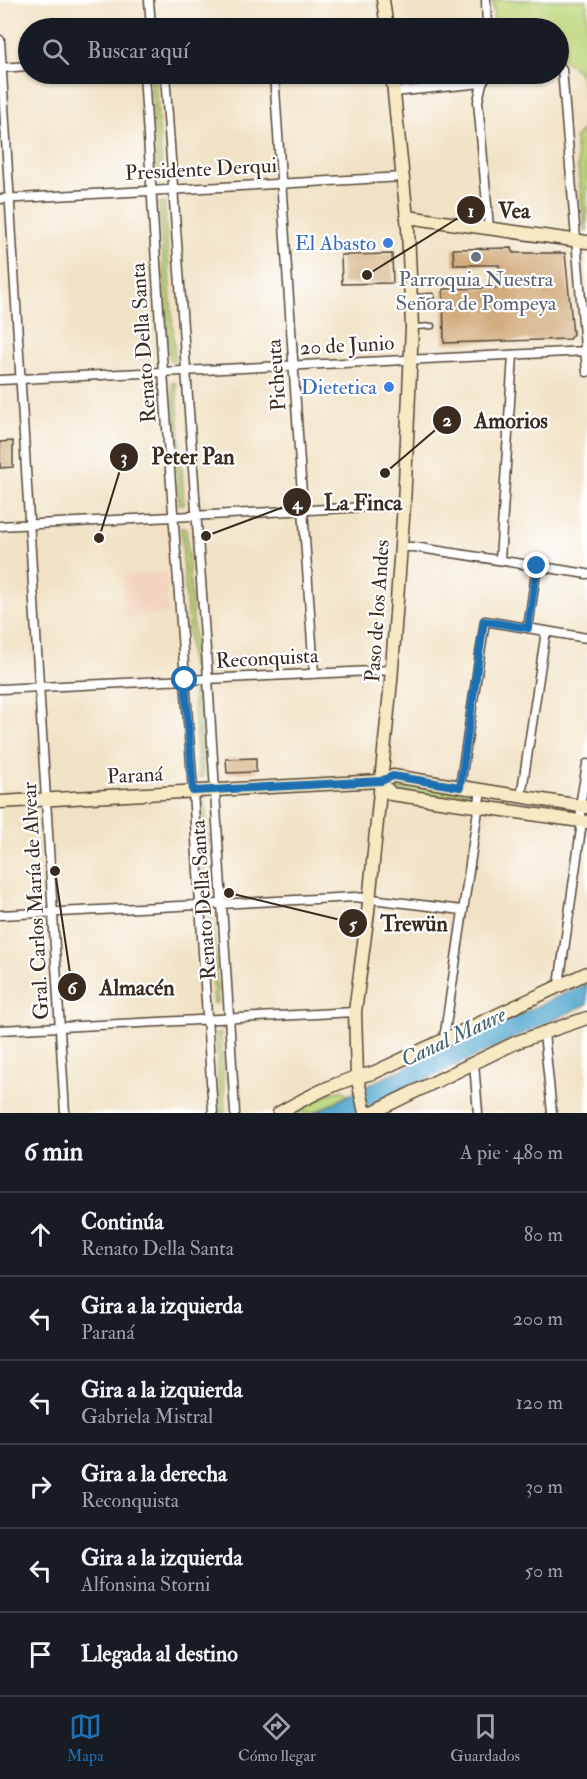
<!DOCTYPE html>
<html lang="es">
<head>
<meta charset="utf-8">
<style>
  body { margin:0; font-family:"IM FELL Double Pica",serif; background:#20242c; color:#f1f3f6 }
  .stop { position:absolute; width:18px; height:18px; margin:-14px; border:4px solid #1f6fb2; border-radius:50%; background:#fff }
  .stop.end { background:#1f6fb2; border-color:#fff; box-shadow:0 2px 6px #0008 }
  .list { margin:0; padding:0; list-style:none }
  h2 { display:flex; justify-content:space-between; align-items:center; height:78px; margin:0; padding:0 24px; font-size:26px }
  h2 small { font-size:20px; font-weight:400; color:#9ea1a6 }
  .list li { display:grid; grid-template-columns:39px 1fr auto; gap:18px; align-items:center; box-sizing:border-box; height:84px; padding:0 24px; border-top:2px solid #363941 }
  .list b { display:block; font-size:22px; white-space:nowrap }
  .list p { margin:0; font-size:20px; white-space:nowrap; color:#9ea1a6 }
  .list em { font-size:20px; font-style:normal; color:#9ea1a6 }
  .icon { flex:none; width:33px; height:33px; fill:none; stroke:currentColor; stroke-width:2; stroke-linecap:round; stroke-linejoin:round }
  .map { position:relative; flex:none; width:587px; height:1113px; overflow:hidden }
  .search { position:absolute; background:#171b24; box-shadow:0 2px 4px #0004; left:18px; right:18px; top:18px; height:66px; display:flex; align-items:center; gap:15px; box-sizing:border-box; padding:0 21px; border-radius:33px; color:#9ea1a6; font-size:22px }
  .sheet { height:582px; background:#171b24 }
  nav { display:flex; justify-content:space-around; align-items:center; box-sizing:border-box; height:84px; border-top:2px solid #363941; background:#171b24; font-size:16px; color:#9ea1a6 }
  nav a { display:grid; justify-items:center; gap:3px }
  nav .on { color:#1f6fb2 }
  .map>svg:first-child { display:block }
  .built { fill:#f3d4bf }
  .green { fill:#bdd67b; stroke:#7c804c; stroke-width:1.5 }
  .water { fill:#50a6cd; stroke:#466876; stroke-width:1.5 }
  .building { fill:#d1ac7d }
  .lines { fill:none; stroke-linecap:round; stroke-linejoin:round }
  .lane-casing { stroke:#564637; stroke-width:7 }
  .street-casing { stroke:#564637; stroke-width:11 }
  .secondary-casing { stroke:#564637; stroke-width:15 }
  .lane { stroke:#fff; stroke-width:4 }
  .street { stroke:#fff; stroke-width:8 }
  .secondary { stroke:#f7e9c3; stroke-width:12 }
  .route { stroke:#1f6fb2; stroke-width:8 }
  .shop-dot { fill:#3f7fe0; stroke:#fff; stroke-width:2 }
  .worship-dot { fill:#6b7280; stroke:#fff; stroke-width:2 }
  .labels { text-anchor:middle; stroke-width:4.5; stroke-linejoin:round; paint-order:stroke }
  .street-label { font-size:21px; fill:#3b2a1e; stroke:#fff }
  .shop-label { font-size:21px; fill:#366cbe; stroke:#fff; text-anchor:end }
  .worship-label { font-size:21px; fill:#5b616d; stroke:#fff }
  .water-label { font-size:22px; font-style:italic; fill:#44626d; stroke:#fff }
  .leader { fill:none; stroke:#3b2a1e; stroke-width:2 }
  .callout-dot { fill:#3b2a1e; stroke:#fff; stroke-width:2 }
  .mark-label { font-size:18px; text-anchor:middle; font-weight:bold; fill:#fff }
  .callout-label { font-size:22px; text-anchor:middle; font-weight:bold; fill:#3b2a1e; stroke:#fff; stroke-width:4.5; stroke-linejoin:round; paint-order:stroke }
</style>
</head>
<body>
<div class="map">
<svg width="587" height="1113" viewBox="0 0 587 1113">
  <rect width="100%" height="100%" fill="#fff"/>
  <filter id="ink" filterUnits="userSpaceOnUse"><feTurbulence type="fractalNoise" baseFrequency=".0167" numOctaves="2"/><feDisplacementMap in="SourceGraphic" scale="12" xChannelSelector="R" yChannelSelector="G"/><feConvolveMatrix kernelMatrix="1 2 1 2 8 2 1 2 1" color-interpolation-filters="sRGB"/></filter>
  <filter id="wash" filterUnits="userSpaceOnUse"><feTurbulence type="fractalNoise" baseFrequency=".008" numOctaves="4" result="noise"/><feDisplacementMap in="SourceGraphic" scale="24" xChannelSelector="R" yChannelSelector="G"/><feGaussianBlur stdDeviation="1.35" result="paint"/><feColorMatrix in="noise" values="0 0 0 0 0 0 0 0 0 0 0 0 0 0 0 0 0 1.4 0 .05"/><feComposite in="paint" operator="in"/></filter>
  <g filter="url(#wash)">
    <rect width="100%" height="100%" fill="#f1e2c5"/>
    <!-- built -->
    <polygon class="built" points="166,572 168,614 124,618 122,576"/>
    <!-- green -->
    <g class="green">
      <polygon points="493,0 587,0 587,123 582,78 577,70 559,56 558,28 495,28"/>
      <polygon points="150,74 155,74 162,178 157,179"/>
      <polygon points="587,126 587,231 585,231 575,138"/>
      <polygon points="159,203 164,203 175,361 170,361"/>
      <polygon points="172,383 176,383 184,504 179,504"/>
      <polygon points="181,528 186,528 196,667 191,667"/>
      <polygon points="198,690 203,777 199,777 193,691"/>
      <polygon points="393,782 474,794 475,799 474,801 394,790 391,786"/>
      <polygon points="205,802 210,887 205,888 200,803"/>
      <polygon points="208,917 213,917 218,1003 214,1003"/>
      <polygon points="216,1033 221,1033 225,1113 220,1113"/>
      <polygon points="343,1090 349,1095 314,1113 291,1113 330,1093"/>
    </g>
    <!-- water -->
    <polygon class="water" points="587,983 587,1004 354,1113 314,1113 375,1082"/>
    <g id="blocks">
      <!-- building -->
      <g class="building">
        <polygon points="512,248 513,253 565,253 573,334 569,339 444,343 443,289 499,288 499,265 454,265 453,249"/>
        <polygon points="392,254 393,283 342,284 341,255"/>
        <polygon points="13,441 13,467 0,468 0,442"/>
        <polygon points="256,758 256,772 227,773 226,759"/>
      </g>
    </g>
  </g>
  <g filter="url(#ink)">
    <use href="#blocks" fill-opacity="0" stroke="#564637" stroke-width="1.5"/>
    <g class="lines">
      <!-- lane casing -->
      <g class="lane-casing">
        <g id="lane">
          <polyline points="413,297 432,296"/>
          <polyline points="416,327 432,326"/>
        </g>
      </g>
      <!-- street casing -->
      <g class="street-casing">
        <g id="street">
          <polyline points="149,0 151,28"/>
          <polyline points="486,0 487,28"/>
          <polyline points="0,40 65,1113"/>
          <polyline points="558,64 562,69 587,372"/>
          <polyline points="0,68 28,66"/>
          <polyline points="144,74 163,372 193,791 213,1113"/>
          <polyline points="165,74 208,679 235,1113"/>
          <polyline points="274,74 314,673"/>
          <polyline points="488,74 482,83 478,101 489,228"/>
          <polyline points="394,92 482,83"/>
          <polyline points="0,199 403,177"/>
          <polyline points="0,380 587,351"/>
          <polyline points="0,526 404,505"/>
          <polyline points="401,547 414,547 587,574"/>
          <polyline points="500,560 513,355"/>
          <polyline points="528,628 537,566"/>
          <polyline points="0,689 392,670"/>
          <polyline points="460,787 485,621 587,638"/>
          <polyline points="521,797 546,631"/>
          <polyline points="0,915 355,897 462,910"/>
          <polyline points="559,985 582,822 580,806 587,764"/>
          <polyline points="0,1030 355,1012"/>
          <polyline points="544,1033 552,1113"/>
          <polyline points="444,1039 481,790"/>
          <polyline points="474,1063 478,1113"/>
        </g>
      </g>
      <!-- secondary casing -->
      <g class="secondary-casing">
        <g id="secondary">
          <polyline points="383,0 387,28"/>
          <polyline points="407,217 587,242"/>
          <polyline points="380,781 391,794 587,822"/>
          <polyline points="0,802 380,781 393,776 587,807"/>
          <path d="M279 1113C309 1096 339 1080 373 1073L587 973"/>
          <polyline points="365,1113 357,1076 355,1012 368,912 391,681 404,505 412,327 408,228 392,74"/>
          <polyline points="371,1113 517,1042 587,1018"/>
        </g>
      </g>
      <!-- lane -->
      <use href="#lane" class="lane"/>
      <!-- street -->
      <use href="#street" class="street"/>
      <!-- secondary -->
      <use href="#secondary" class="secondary"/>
    </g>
  </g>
  <g class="lines" filter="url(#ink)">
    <!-- route -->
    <polyline class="route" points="185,680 193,791 381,781 393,776 460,787 484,621 528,628 537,566"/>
  </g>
  <!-- markers -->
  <g class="shop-dot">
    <circle cx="388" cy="243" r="6"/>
    <circle cx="389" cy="387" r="6"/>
  </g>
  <circle class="worship-dot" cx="476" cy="257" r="6"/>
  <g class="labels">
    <!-- street labels -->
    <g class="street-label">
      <text transform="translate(201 169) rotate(-3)" y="7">Presidente Derqui</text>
      <text transform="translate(143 343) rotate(-94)" y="7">Renato Della Santa</text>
      <text transform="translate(347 345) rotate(-3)" y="7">20 de Junio</text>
      <text transform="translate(276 375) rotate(-94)" y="7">Picheuta</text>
      <text transform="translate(377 611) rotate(-86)" y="7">Paso de los Andes</text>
      <text transform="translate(267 658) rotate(-3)" y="7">Reconquista</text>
      <text transform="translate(135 775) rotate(-3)" y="7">Paraná</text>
      <text transform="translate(203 900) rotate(-94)" y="7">Renato Della Santa</text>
      <text transform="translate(35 901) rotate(-93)" y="7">Gral. Carlos María de Alvear</text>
    </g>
    <!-- shop labels -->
    <g class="shop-label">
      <text x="376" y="250">El Abasto</text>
      <text x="377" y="394">Dietetica</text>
    </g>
    <!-- worship labels -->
    <g class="worship-label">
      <text x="476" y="286">Parroquia Nuestra<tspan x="476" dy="24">Señora de Pompeya</tspan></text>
    </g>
    <!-- water labels -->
    <g class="water-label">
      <text transform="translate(453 1036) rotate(-25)" y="8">Canal Maure</text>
    </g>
  </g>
  <!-- callouts -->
  <path class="leader" d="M367 275L471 210M385 473L447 420M99 538L124 457M206 536L297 502M229 893L353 923M55 871L72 987"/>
  <g class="callout-dot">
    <circle cx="367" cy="275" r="6"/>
    <circle cx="385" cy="473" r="6"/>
    <circle cx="99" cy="538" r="6"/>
    <circle cx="206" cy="536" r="6"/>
    <circle cx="229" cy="893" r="6"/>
    <circle cx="55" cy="871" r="6"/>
    <circle cx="471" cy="210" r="15"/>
    <circle cx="447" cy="420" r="15"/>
    <circle cx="124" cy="457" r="15"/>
    <circle cx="297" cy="502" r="15"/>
    <circle cx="353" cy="923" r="15"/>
    <circle cx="72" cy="987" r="15"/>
  </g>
  <g class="mark-label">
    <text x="471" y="217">1</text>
    <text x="447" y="426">2</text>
    <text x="124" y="463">3</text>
    <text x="297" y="509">4</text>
    <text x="353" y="930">5</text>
    <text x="72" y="994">6</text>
  </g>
  <g class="callout-label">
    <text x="514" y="218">Vea</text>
    <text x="511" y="428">Amorios</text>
    <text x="193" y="464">Peter Pan</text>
    <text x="363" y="510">La Finca</text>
    <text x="414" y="931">Trewün</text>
    <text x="137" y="995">Almacén</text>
  </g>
</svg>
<div class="stop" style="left:185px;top:680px"></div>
<div class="stop end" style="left:537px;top:566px"></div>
<div class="search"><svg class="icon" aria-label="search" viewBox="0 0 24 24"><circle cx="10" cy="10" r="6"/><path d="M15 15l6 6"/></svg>Buscar aquí</div>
</div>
<section class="sheet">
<h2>6 min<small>A pie · 480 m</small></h2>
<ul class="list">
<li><svg class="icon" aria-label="ahead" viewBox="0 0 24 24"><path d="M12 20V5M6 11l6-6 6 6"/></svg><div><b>Continúa</b><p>Renato Della Santa</p></div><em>80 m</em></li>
<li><svg class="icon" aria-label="left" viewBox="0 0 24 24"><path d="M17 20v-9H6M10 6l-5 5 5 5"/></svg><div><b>Gira a la izquierda</b><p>Paraná</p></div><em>200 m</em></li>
<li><svg class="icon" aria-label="left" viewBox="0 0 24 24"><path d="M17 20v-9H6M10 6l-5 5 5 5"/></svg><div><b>Gira a la izquierda</b><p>Gabriela Mistral</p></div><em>120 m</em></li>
<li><svg class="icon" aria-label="right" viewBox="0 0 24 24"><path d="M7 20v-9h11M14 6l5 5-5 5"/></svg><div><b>Gira a la derecha</b><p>Reconquista</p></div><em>30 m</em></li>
<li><svg class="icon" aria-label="left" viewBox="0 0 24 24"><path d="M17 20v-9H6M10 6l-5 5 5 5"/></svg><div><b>Gira a la izquierda</b><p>Alfonsina Storni</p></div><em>50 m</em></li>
<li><svg class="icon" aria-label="arrive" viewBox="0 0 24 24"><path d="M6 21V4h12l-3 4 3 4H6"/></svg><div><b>Llegada al destino</b></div></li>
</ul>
</section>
<nav>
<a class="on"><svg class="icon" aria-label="map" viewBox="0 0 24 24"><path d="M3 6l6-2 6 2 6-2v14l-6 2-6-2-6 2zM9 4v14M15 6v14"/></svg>Mapa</a>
<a><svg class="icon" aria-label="directions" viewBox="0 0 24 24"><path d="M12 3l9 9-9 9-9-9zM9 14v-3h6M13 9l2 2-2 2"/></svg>Cómo llegar</a>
<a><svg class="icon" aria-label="saved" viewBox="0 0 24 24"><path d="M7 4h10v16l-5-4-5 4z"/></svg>Guardados</a>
</nav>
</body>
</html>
